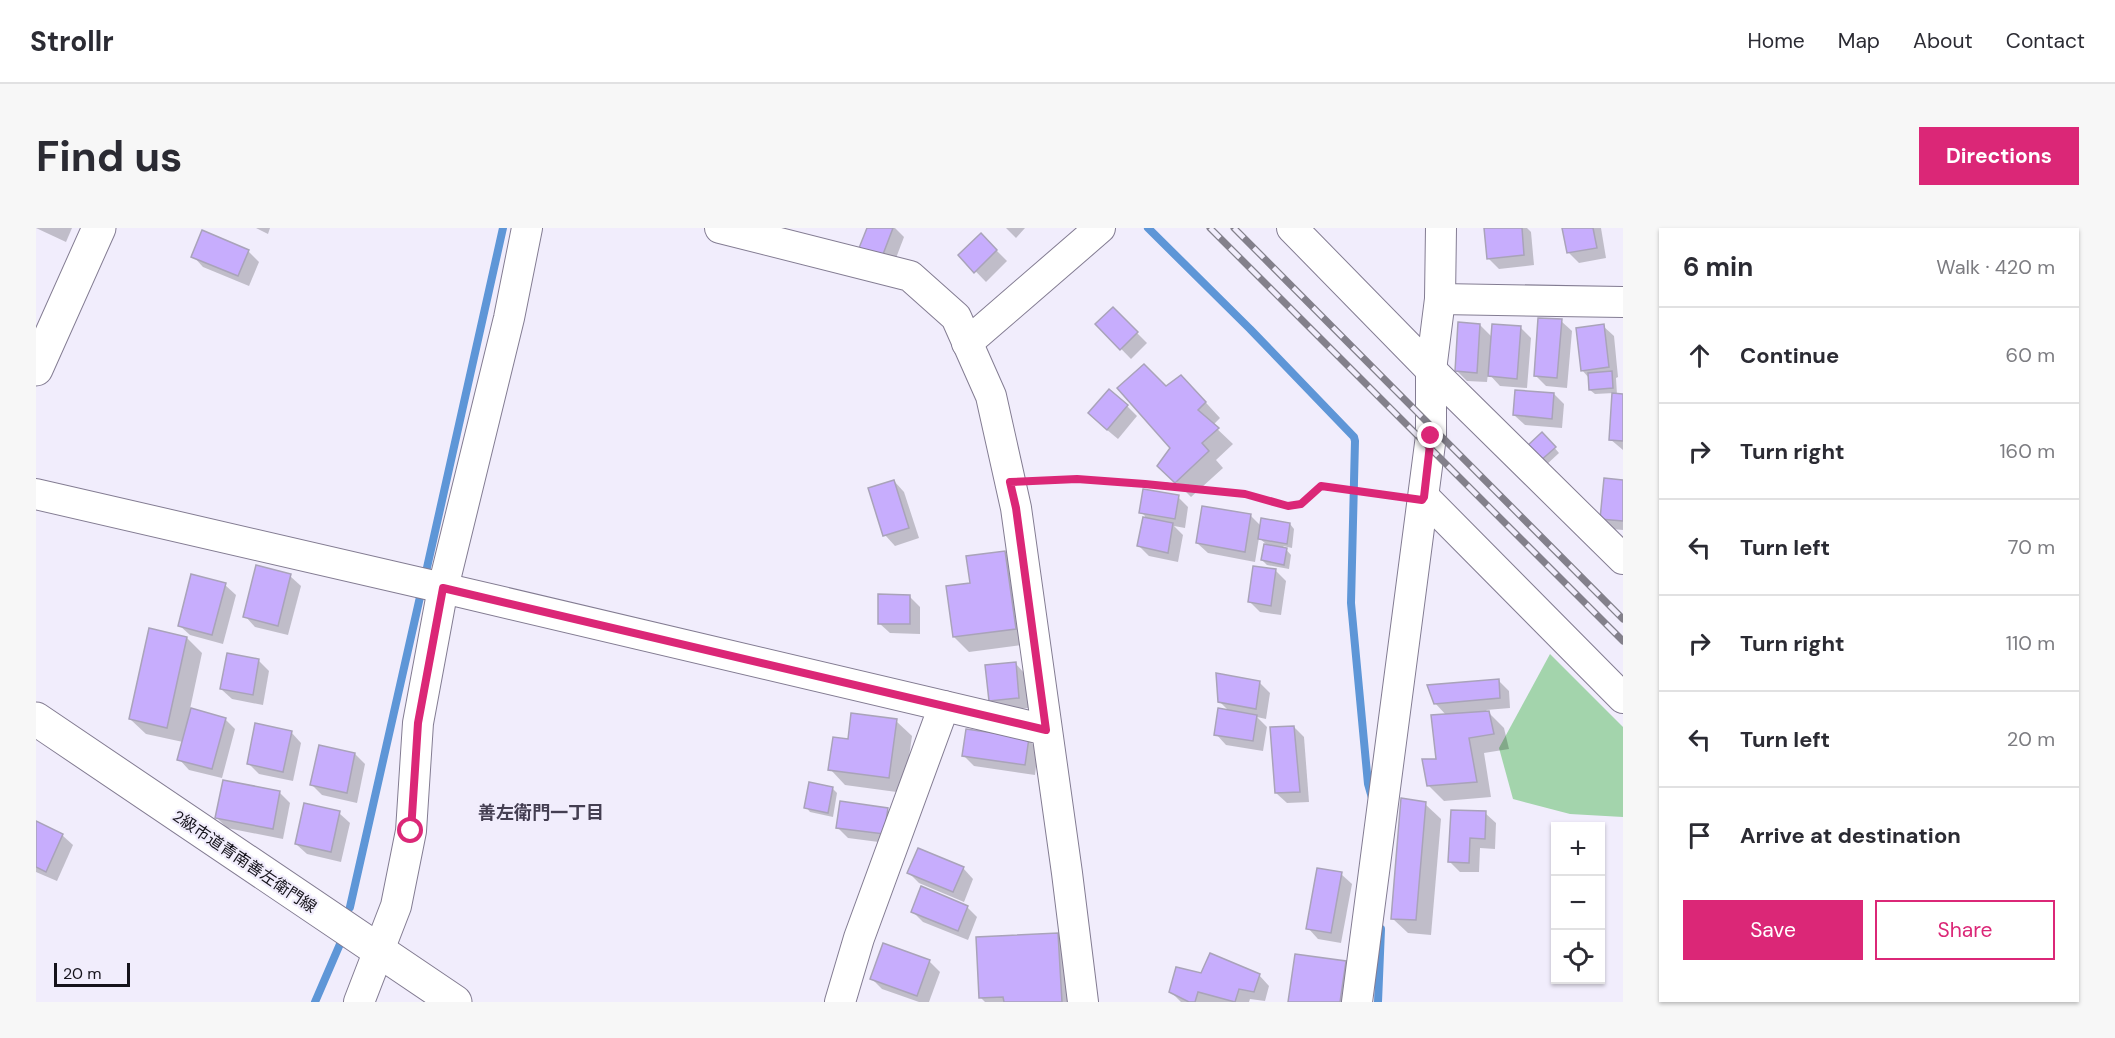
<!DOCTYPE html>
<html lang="en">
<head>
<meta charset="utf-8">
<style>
  body { margin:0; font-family:"DM Sans","Noto Sans JP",sans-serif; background:#f7f7f7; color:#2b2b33 }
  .controls { position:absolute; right:18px; bottom:18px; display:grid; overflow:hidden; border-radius:0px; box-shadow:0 2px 4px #0004 }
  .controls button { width:54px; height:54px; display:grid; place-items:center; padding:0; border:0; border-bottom:2px solid #e1e1e2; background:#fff; color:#2b2b33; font:30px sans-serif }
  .scale { position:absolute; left:18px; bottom:15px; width:76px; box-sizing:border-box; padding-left:6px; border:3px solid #15131b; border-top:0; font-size:16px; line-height:21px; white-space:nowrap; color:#15131b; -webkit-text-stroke:4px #f1edfc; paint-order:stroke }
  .stop { position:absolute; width:18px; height:18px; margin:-14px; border:4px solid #db2777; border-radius:50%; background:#fff }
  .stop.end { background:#db2777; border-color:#fff; box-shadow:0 2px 6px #0008 }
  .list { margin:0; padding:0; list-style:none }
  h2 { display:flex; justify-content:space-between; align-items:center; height:78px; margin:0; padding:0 24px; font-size:26px }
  h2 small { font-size:20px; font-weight:400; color:#7c7c81 }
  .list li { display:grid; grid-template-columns:39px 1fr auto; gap:18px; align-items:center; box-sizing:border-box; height:96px; padding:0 24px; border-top:2px solid #e1e1e2 }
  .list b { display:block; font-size:22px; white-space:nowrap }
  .list em { font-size:20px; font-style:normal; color:#7c7c81 }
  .actions { display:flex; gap:12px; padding:18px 24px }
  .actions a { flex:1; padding:14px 0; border:2px solid #db2777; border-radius:0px; text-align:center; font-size:21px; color:#db2777 }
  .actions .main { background:#db2777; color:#fff }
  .icon { flex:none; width:33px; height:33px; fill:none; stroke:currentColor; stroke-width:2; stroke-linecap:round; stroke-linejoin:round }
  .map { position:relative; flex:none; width:1587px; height:774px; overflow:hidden; border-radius:0px }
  header { display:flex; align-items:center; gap:36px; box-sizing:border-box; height:84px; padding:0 30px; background:#fff; border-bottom:2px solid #e1e1e2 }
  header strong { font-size:28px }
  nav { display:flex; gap:33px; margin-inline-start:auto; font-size:21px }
  .intro { display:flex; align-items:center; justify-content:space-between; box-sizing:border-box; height:144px; padding:0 36px }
  h1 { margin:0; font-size:42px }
  .button { padding:15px 27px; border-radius:0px; background:#db2777; color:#fff; font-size:21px; font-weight:700 }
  main { display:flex; gap:36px; padding:0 36px }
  aside { flex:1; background:#fff; border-radius:0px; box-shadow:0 2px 4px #0004 }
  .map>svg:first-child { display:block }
  .green { fill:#a3d4ac }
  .shadow { fill:#0003 }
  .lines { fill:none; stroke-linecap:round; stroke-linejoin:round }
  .stream { stroke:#5e96d7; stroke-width:8 }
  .building { fill:#c7adfd; stroke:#a9a3b9; stroke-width:1.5 }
  .minor-casing { stroke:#837c92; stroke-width:32 }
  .tertiary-casing { stroke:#837c92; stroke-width:35 }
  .path { stroke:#9894a1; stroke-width:4; stroke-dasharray:3 4.5; stroke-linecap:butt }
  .minor { stroke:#fff; stroke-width:30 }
  .tertiary { stroke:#fff; stroke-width:33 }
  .rail-casing { stroke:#83808b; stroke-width:7 }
  .rail { stroke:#f1edfc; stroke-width:4.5; stroke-dasharray:14; stroke-linecap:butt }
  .route { stroke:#db2777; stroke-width:8 }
  .labels { text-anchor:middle; stroke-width:4.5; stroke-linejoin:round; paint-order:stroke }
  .street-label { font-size:16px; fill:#15131b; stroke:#f1edfc }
  .neighbourhood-label { font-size:18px; font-weight:bold; fill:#443e51; stroke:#f1edfc }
</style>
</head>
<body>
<header>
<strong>Strollr</strong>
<nav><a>Home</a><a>Map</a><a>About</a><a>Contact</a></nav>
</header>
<div class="intro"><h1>Find us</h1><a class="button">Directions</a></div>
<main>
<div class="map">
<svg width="1587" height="774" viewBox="0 0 1587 774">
  <rect width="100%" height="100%" fill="#f1edfc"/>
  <!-- green -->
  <polygon class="green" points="1514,426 1587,499 1587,589 1534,586 1477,571 1463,520"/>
  <!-- shadow -->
  <g class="shadow">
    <polygon points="0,0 36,0 30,14"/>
    <polygon points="220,0 234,0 232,6"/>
    <polygon points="833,0 859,0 868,9 857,38 836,30"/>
    <polygon points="970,0 989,0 980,10"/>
    <polygon points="1449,0 1491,0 1495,4 1498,37 1463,41 1452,30"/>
    <polygon points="1528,0 1565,0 1570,30 1543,35 1532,24"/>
    <polygon points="167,4 212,23 223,34 213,58 167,39 157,28"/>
    <polygon points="945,7 971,33 950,54 924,27"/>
    <polygon points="1077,81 1111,115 1095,131 1061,96"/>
    <polygon points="1525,93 1536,103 1531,160 1510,158 1500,148"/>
    <polygon points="1444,97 1457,110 1485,100 1495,110 1491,160 1464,158 1452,145 1451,154 1431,153 1420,142"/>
    <polygon points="1567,98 1578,108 1582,149 1580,150 1581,167 1587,167 1587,222 1574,211 1578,165 1559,166 1554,162 1553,150 1546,142"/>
    <polygon points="1130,160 1161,165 1184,190 1177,197 1197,216 1180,232 1187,240 1155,269 1123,237 1136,220"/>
    <polygon points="1518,166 1528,176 1526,200 1489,197 1478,187"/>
    <polygon points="1091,178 1101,188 1082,211 1064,196"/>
    <polygon points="1511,211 1523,225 1509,238 1504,233"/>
    <polygon points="858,253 868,264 883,310 859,318 849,307"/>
    <polygon points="1587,253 1587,302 1576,301 1566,291"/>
    <polygon points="1142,269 1152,279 1149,300 1138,298 1147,307 1142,334 1113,328 1103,318 1109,288 1105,284"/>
    <polygon points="1215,288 1226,299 1254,296 1258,301 1256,320 1247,318 1255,327 1253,341 1231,337 1226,332 1230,316 1223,310 1219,334 1172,325 1161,315"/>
    <polygon points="968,324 984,340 994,416 933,424 918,409 935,357"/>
    <polygon points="1239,342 1250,353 1245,387 1224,384 1214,374"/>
    <polygon points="254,348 265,358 252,407 219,399 209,388"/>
    <polygon points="189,357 200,367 187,416 154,407 143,397"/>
    <polygon points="874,369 884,379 884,406 854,405 843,395"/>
    <polygon points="151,410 166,425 154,481 189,491 199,501 186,550 153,542 143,531 147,514 110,506 94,491"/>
    <polygon points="222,432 233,443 227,477 196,471 185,461"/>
    <polygon points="979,435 989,446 993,480 965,482 954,472"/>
    <polygon points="1462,452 1473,463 1474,480 1450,482 1468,500 1473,521 1448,525 1455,569 1408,573 1392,557 1401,533 1411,488 1399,475"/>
    <polygon points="1224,455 1234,465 1230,491 1221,489 1231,499 1227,523 1190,517 1180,506 1194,484 1184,474"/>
    <polygon points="860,493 876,508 868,565 809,557 794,541"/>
    <polygon points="1258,499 1268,509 1273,574 1251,575 1240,565"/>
    <polygon points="255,504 265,515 257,553 223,546 212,535"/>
    <polygon points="992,511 1002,522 999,547 938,538 928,528"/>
    <polygon points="319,526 329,536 321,575 286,567 276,557"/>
    <polygon points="188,554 244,565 254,575 247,611 191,600 180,589"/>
    <polygon points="796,560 801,565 797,589 774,584 770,579"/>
    <polygon points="1389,576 1405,591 1395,707 1372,705 1356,690"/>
    <polygon points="851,581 861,592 858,616 812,610 801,599"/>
    <polygon points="303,585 314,595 305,634 271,626 260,616"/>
    <polygon points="1449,585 1460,595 1459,621 1444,620 1443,644 1424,644 1413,633"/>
    <polygon points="0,595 26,607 37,617 21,653 0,644"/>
    <polygon points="927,640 937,651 928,674 883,655 873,645"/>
    <polygon points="1305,646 1316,656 1305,715 1282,711 1272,700"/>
    <polygon points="931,679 941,689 932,712 887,694 877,684"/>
    <polygon points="1021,706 1037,722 1040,774 949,774 945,770"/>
    <polygon points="893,733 904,744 893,774 883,774 846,761 836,751"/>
    <polygon points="1309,735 1319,745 1315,774 1254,774"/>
    <polygon points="1166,747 1223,747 1233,758 1229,773 1214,771 1213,774 1145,774 1134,763"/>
  </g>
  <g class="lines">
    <!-- stream -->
    <g class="stream">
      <polyline points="1112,0 1214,101 1318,209 1319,213 1315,375 1332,556 1336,570"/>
      <polyline points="390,344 467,0"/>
      <polyline points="314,679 384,369"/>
      <polyline points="279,774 304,716"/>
      <polyline points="1342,774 1345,701"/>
    </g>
  </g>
  <!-- building -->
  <g class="building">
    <polygon points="831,0 857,0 846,29 823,20"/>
    <polygon points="1448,0 1486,0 1488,27 1451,31"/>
    <polygon points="1526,0 1557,0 1561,20 1531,25"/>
    <polygon points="166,2 213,22 202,48 155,29"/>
    <polygon points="945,5 961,22 938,45 922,27"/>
    <polygon points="1077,79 1102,104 1084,122 1059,96"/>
    <polygon points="1502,90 1526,91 1521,150 1498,148"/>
    <polygon points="1422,94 1444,96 1441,145 1419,143"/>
    <polygon points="1456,96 1485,98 1481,151 1452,148"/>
    <polygon points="1568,96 1573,139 1545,143 1540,100"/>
    <polygon points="1108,136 1130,158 1145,147 1170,174 1162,182 1183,200 1166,215 1173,223 1139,255 1121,238 1134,220 1081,160"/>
    <polygon points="1576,143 1577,160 1553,162 1552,145"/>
    <polygon points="1073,161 1092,177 1071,202 1052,185"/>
    <polygon points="1479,162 1518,165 1516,191 1477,187"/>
    <polygon points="1576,165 1587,166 1587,213 1573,212"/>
    <polygon points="1506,204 1520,219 1503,234 1490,219"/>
    <polygon points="1568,250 1587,252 1587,293 1564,291"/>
    <polygon points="858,252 873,300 847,308 832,260"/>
    <polygon points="1107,261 1143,267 1139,291 1103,285"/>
    <polygon points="1166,278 1215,286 1209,324 1160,315"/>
    <polygon points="1107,289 1137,295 1132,325 1101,318"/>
    <polygon points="1225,290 1254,295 1251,316 1222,311"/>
    <polygon points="1228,316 1251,320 1248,337 1225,332"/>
    <polygon points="969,323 980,401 917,409 910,358 934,355 930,328"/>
    <polygon points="220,337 255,346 242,398 207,389"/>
    <polygon points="1217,338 1240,341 1235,378 1212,374"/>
    <polygon points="155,346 190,355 176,407 142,398"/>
    <polygon points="842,366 874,367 874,396 842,396"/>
    <polygon points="113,400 151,409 131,500 93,491"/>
    <polygon points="191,425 223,431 217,467 184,461"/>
    <polygon points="980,434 983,470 953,473 949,437"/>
    <polygon points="1180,445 1224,453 1220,481 1182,474"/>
    <polygon points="1463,451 1464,470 1398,476 1391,457"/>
    <polygon points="155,480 190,490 176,541 141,532"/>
    <polygon points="1182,480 1221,487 1217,513 1178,507"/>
    <polygon points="1453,483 1458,506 1433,510 1441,554 1391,558 1386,531 1400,531 1395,487"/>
    <polygon points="815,485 861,491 853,550 792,542 797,509 812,511"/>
    <polygon points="219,495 256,503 247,544 211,536"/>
    <polygon points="1258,498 1264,564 1239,565 1234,499"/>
    <polygon points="930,501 993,510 989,537 926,528"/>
    <polygon points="283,517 319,525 311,565 274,557"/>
    <polygon points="187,552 244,563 237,601 179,590"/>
    <polygon points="773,554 797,559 792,585 768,580"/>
    <polygon points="1365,570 1390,574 1380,692 1355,691"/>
    <polygon points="804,573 852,580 848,606 800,600"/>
    <polygon points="268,575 304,583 295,624 259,616"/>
    <polygon points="1415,582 1450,583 1449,611 1434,610 1433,635 1412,634"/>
    <polygon points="0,593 27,606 10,644 0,639"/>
    <polygon points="882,620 928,639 917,664 871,645"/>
    <polygon points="1281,640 1306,644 1295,705 1270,701"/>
    <polygon points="885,658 932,678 922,703 875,684"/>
    <polygon points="1022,705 1026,774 968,774 967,769 943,770 940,709"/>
    <polygon points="847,715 894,732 881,768 834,751"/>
    <polygon points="1174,725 1224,746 1218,764 1203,761 1199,774 1162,764 1159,774 1153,774 1133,764 1140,739 1165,745"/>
    <polygon points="1259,726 1310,733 1304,774 1252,774"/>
  </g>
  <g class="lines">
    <!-- minor casing -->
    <g class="minor-casing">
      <g id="minor">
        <polyline points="684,0 874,48 920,89 955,168 980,280 1031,645 1047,774"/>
        <polyline points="1256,0 1395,142 1587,331"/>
        <polyline points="1404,71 1587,74"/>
        <polyline points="931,115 1064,0"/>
        <polyline points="0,266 407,360 1010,502"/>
        <polyline points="1388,269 1587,470"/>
        <polyline points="323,774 360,678 375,603 382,495 407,360 473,90 491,0"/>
        <polyline points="804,774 823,710 908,478"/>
        <polyline points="1321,774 1395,208 1395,142 1404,71 1405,0"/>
      </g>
    </g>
    <!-- tertiary casing -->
    <g class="tertiary-casing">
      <g id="tertiary">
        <polyline points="0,141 63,0"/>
        <polyline points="0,491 419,774"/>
      </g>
    </g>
    <!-- path -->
    <path class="path" d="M1002 253C1070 250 1140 256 1207 266 1222 268 1240 279 1255 277 1268 276 1276 266 1285 258L1362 268"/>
    <!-- minor -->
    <use href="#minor" class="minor"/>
    <!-- tertiary -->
    <use href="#tertiary" class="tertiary"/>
    <!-- rail casing -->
    <g class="rail-casing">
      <g id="rail">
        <polyline points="1174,0 1587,413"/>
        <polyline points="1198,0 1587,391"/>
      </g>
    </g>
    <!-- rail -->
    <use href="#rail" class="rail"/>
  </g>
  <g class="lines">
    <!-- route -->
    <polyline class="route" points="375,603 382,495 407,360 1010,502 980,280 974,254 1041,251 1109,256 1209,266 1252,278 1265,276 1285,258 1386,272 1388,269 1395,208"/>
  </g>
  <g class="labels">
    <!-- street labels -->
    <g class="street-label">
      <text transform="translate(209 633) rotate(34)" y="6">2級市道青南善左衛門線</text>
    </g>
    <!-- neighbourhood labels -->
    <g class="neighbourhood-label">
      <text x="505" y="591">善左衛門一丁目</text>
    </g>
  </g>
</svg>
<div class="controls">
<button>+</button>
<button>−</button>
<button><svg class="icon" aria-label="locate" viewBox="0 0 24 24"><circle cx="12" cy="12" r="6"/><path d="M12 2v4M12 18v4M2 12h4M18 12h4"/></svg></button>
</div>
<div class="scale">20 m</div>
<div class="stop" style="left:375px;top:603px"></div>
<div class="stop end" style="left:1395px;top:208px"></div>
</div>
<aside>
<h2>6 min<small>Walk · 420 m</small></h2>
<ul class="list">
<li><svg class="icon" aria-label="ahead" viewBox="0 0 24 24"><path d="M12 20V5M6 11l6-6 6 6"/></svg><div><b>Continue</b></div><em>60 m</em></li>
<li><svg class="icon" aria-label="right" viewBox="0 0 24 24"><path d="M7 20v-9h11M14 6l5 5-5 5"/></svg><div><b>Turn right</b></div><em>160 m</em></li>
<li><svg class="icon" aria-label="left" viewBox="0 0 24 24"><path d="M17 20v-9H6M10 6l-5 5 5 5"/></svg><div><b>Turn left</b></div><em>70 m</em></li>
<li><svg class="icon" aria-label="right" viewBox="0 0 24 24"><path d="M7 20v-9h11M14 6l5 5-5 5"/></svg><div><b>Turn right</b></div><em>110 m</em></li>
<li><svg class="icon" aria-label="left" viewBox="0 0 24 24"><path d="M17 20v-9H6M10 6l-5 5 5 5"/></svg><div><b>Turn left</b></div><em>20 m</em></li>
<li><svg class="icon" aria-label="arrive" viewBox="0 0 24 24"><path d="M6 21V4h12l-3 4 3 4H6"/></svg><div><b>Arrive at destination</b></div></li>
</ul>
<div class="actions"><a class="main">Save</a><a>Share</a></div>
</aside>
</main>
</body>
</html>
